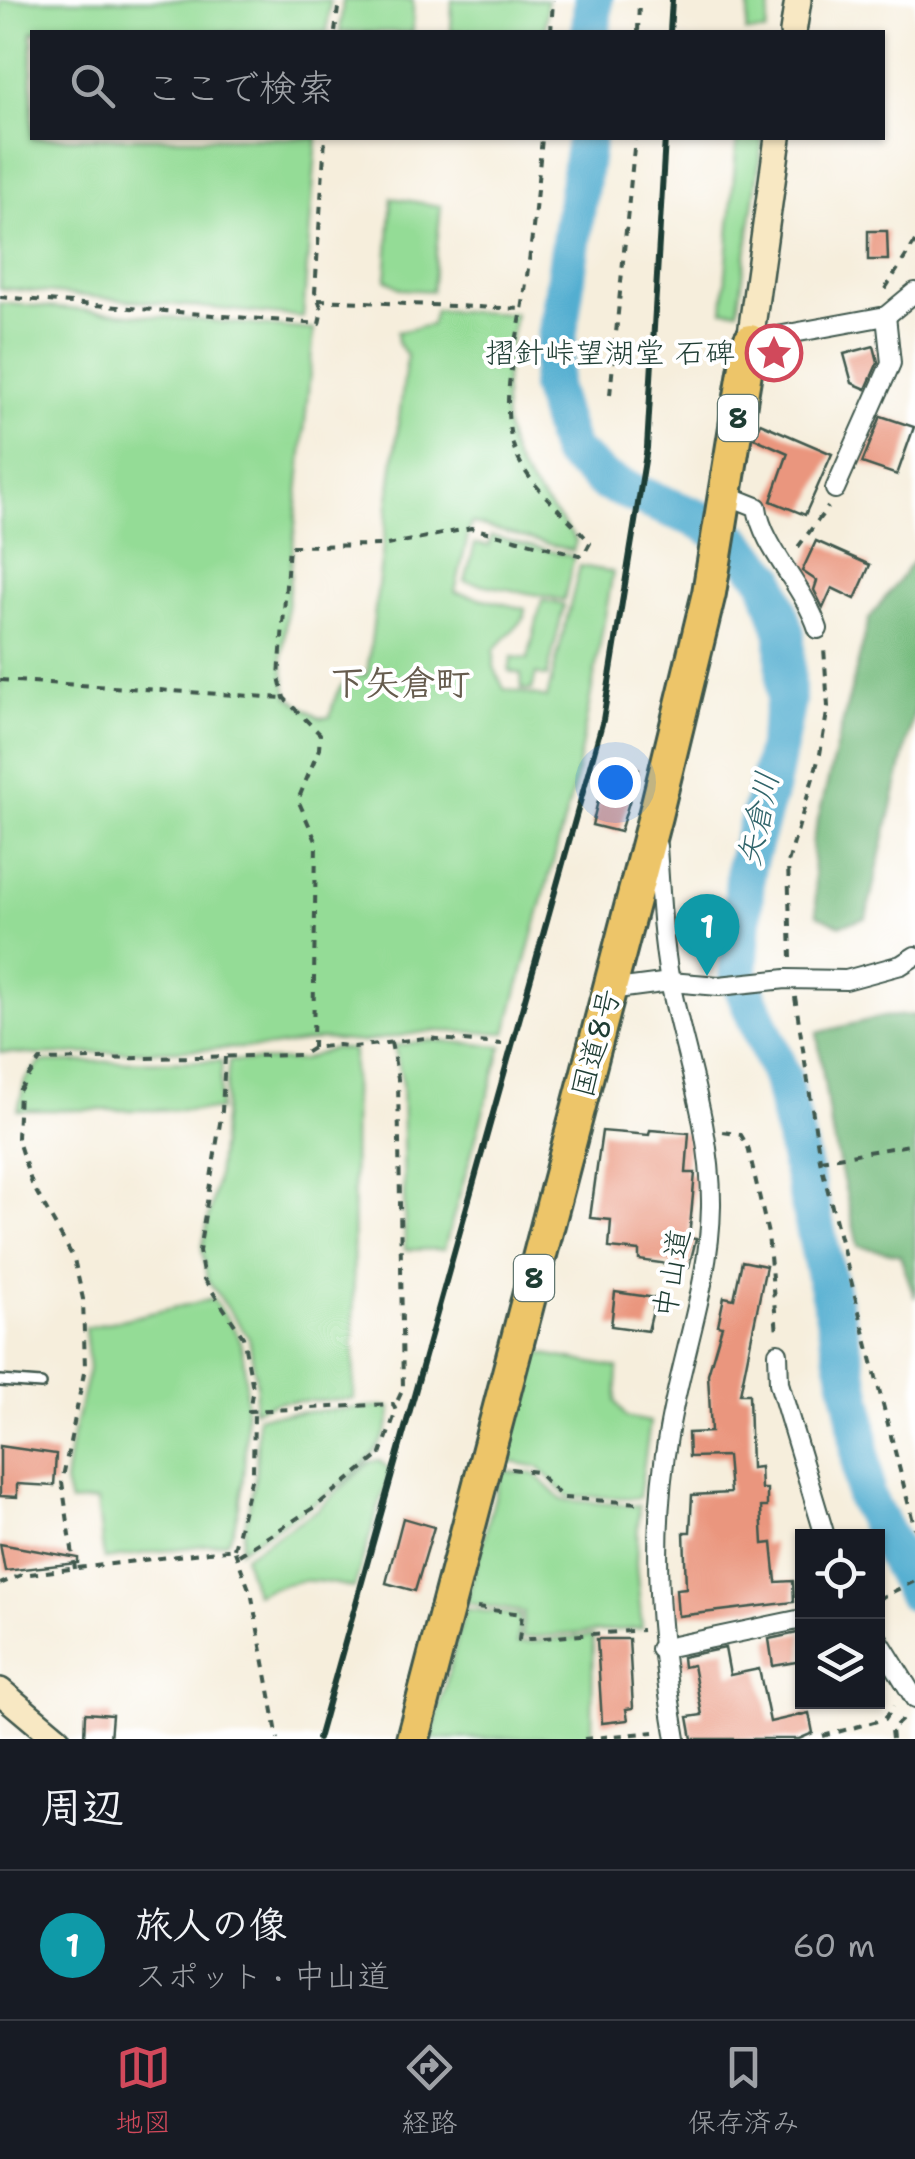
<!DOCTYPE html>
<html lang="ja">
<head>
<meta charset="utf-8">
<style>
  body { margin:0; font-family:"Shantell Sans","Klee One",sans-serif; background:#242831; color:#f1f3f6 }
  .controls { position:absolute; right:30px; bottom:30px; display:grid; overflow:hidden; border-radius:0px; box-shadow:0 2px 8px #0004 }
  .controls button { width:90px; height:90px; display:grid; place-items:center; padding:0; border:0; border-bottom:2px solid #363941; background:#171b24; color:#f1f3f6; font:50px sans-serif }
  .you { position:absolute; left:615px; top:782px; width:35px; height:35px; margin:-25px; border:8px solid #fff; border-radius:50%; background:#1a73e8; box-shadow:0 0 0 15px #1a73e833 }
  .badge { display:grid; place-items:center; width:65px; height:65px; border-radius:50%; background:#d1495b; color:#fff; font-size:32px; font-weight:700 }
  .pin { position:absolute; translate:-50% -82px; filter:drop-shadow(0 2px 5px #0008) }
  .pin::after { content:''; position:absolute; top:52px; width:35px; height:30px; background:inherit; clip-path:polygon(0 0,100% 0,50% 100%) }
  .list { margin:0; padding:0; list-style:none }
  h2 { display:flex; justify-content:space-between; align-items:center; height:130px; margin:0; padding:0 40px; font-size:42px }
  h2 small { font-size:32px; font-weight:400; color:#9ea1a6 }
  .list li { display:grid; grid-template-columns:65px 1fr auto; gap:30px; align-items:center; box-sizing:border-box; height:150px; padding:0 40px; border-top:2px solid #363941 }
  .list b { display:block; font-size:38px; white-space:nowrap }
  .list p { margin:0; font-size:32px; white-space:nowrap; color:#9ea1a6 }
  .list em { font-size:32px; font-style:normal; color:#9ea1a6 }
  .icon { flex:none; width:55px; height:55px; fill:none; stroke:currentColor; stroke-width:2; stroke-linecap:round; stroke-linejoin:round }
  .map { position:relative; flex:none; width:915px; height:1739px; overflow:hidden }
  .search { position:absolute; background:#171b24; box-shadow:0 2px 8px #0004; left:30px; right:30px; top:30px; height:110px; display:flex; align-items:center; gap:25px; box-sizing:border-box; padding:0 35px; border-radius:0px; color:#9ea1a6; font-size:38px }
  .sheet { height:280px; background:#171b24 }
  nav { display:flex; justify-content:space-around; align-items:center; box-sizing:border-box; height:140px; border-top:2px solid #363941; background:#171b24; font-size:28px; color:#9ea1a6 }
  nav a { display:grid; justify-items:center; gap:5px }
  nav .on { color:#d1495b }
  .map>svg:first-child { display:block }
  .green { fill:#94dc96; stroke:#5a8c65; stroke-width:2.5 }
  .forest { fill:#77bc7f; stroke:#4b7c5a; stroke-width:2.5 }
  .lines { fill:none; stroke-linecap:round; stroke-linejoin:round }
  .river { stroke:#52aed0; stroke-width:40 }
  .building { fill:#ea967e }
  .lane-casing { stroke:#3f584d; stroke-width:14 }
  .street-casing { stroke:#3f584d; stroke-width:22 }
  .secondary-casing { stroke:#3f584d; stroke-width:30 }
  .highway-casing { stroke:#3f584d; stroke-width:38 }
  .path { stroke:#3f584d; stroke-width:4; stroke-dasharray:8 8; stroke-linecap:butt }
  .lane { stroke:#fff; stroke-width:9 }
  .street { stroke:#fff; stroke-width:18 }
  .secondary { stroke:#f8e8c3; stroke-width:25 }
  .highway { stroke:#edc569; stroke-width:32 }
  .rail { stroke:#1f3d34; stroke-width:6 }
  .labels { text-anchor:middle; stroke-width:8; stroke-linejoin:round; paint-order:stroke }
  .shield { fill:#fff; stroke:#627771; stroke-width:2.5 }
  .shield-label { font-size:28px; font-weight:bold; fill:#1f3d34 }
  .poi-label { font-size:30px; fill:#1f3d34; stroke:#fff; text-anchor:end }
  .street-label { font-size:30px; fill:#1f3d34; stroke:#fff }
  .water-label { font-size:32px; font-style:italic; fill:#31656b; stroke:#fff }
  .quarter-label { font-size:35px; font-weight:bold; fill:#665c4e; stroke:#fff }
</style>
</head>
<body>
<div class="map">
<svg width="915" height="1739" viewBox="0 0 915 1739">
  <rect width="100%" height="100%" fill="#fff"/>
  <filter id="ink" filterUnits="userSpaceOnUse"><feTurbulence type="fractalNoise" baseFrequency=".01" numOctaves="2"/><feDisplacementMap in="SourceGraphic" scale="20" xChannelSelector="R" yChannelSelector="G"/><feConvolveMatrix kernelMatrix="1 2 1 2 8 2 1 2 1" color-interpolation-filters="sRGB"/></filter>
  <filter id="wash" filterUnits="userSpaceOnUse"><feTurbulence type="fractalNoise" baseFrequency=".0048" numOctaves="4" result="noise"/><feDisplacementMap in="SourceGraphic" scale="40" xChannelSelector="R" yChannelSelector="G"/><feGaussianBlur stdDeviation="2.25" result="paint"/><feColorMatrix in="noise" values="0 0 0 0 0 0 0 0 0 0 0 0 0 0 0 0 0 1.4 0 .05"/><feComposite in="paint" operator="in"/></filter>
  <g filter="url(#wash)">
    <rect width="100%" height="100%" fill="#f6eedc"/>
    <!-- green -->
    <g class="green">
      <polygon points="0,0 330,0 327,32 32,32 32,138 317,138 303,317 0,288"/>
      <polygon points="343,0 413,0 413,32 340,32"/>
      <polygon points="452,0 547,0 545,32 451,32"/>
      <polygon points="750,0 771,0 766,32 746,32"/>
      <polygon points="737,138 762,138 762,144 738,310 723,310"/>
      <polygon points="392,198 441,206 432,291 401,289 386,279"/>
      <path d="M0 303 314 330 282 659 288 696 320 718 330 717C336 690 339 680 367 674L407 355 398 344 397 332 431 325 435 310 515 314C508 360 496 407 512 453 521 479 559 517 576 540L573 551 471 523 455 592 525 609 524 618 494 650V667L504 689 547 698 580 566 613 572 575 782 506 1033 431 1031 361 1042 323 1039 271 1047 40 1055 0 1052Z"/>
      <polygon points="491,536 574,557 564,600 465,581 475,544 489,546"/>
      <polygon points="542,600 564,605 547,677 536,674 532,690 522,689 521,674 509,671 512,657 528,659"/>
      <polygon points="427,1040 502,1046 444,1249 405,1250 402,1080 394,1046"/>
      <polygon points="334,1048 353,1050 354,1399 278,1402 253,1410 257,1387 249,1338 207,1279 202,1249 217,1178 229,1061 302,1060"/>
      <polygon points="222,1061 219,1110 18,1110 25,1080 41,1062"/>
      <path d="M213 1299C222 1313 237 1329 241 1345 250 1378 248 1520 226 1542L104 1559 97 1501 70 1503 65 1483 70 1447 89 1369 85 1328Z"/>
      <polygon points="534,1352 618,1368 616,1402 626,1417 650,1422 639,1498 567,1496 538,1467 506,1461"/>
      <path d="M382 1406 391 1408C393 1469 284 1519 240 1550L256 1473 258 1416Z"/>
      <path d="M379 1460 390 1470 354 1588C310 1577 298 1578 255 1594L244 1556 317 1510 370 1462Z"/>
      <polygon points="502,1471 535,1474 562,1500 639,1506 636,1564 642,1628 521,1638 524,1612 466,1603"/>
      <polygon points="465,1609 520,1615 517,1643 593,1636 592,1737 431,1739"/>
    </g>
    <!-- forest -->
    <g class="forest">
      <polygon points="915,559 915,708 866,918 840,925 817,915 812,843 869,619"/>
      <polygon points="915,1015 915,1298 900,1255 858,1246 830,1122 817,1033 881,1017"/>
    </g>
    <g class="lines">
      <!-- river -->
      <g class="river">
        <polyline points="591,32 593,0"/>
        <polyline points="586,138 550,386 569,451 606,482 703,521 736,543 767,578 785,634 786,701 769,786 746,865 738,974 782,1079 855,1407 865,1496 915,1592"/>
      </g>
    </g>
    <g id="blocks">
      <!-- building -->
      <g class="building">
        <polygon points="868,231 887,231 888,260 868,260"/>
        <polygon points="874,346 878,362 866,389 852,383 844,354"/>
        <polygon points="881,416 914,427 897,475 862,463"/>
        <polygon points="760,423 832,454 805,515 771,501 788,453 754,438"/>
        <polygon points="816,541 870,565 855,599 832,588 823,608 814,590 817,581 802,571"/>
        <polygon points="608,761 639,769 620,832 592,825"/>
        <polygon points="650,1130 689,1133 686,1173 695,1173 689,1238 696,1239 689,1267 639,1260 639,1251 609,1248 611,1220 590,1218 602,1131 649,1135"/>
        <polygon points="742,1261 766,1266 740,1394 749,1394 751,1468 760,1467 761,1489 767,1489 767,1507 761,1507 763,1544 772,1543 776,1582 793,1581 794,1602 678,1616 676,1589 686,1588 684,1532 690,1532 692,1495 730,1493 727,1456 689,1457 688,1433 711,1432 708,1374 722,1326 718,1325 724,1297 734,1299"/>
        <polygon points="615,1292 656,1298 648,1331 611,1326"/>
        <polygon points="0,1446 56,1454 54,1486 17,1484 17,1497 0,1496"/>
        <polygon points="403,1518 434,1527 415,1591 386,1583"/>
        <polygon points="0,1544 78,1558 78,1563 5,1571"/>
        <polygon points="802,1632 802,1661 773,1666 769,1639"/>
        <polygon points="597,1639 629,1639 633,1708 626,1709 628,1720 602,1723"/>
        <polygon points="725,1648 730,1675 759,1669 770,1722 809,1713 813,1733 799,1739 692,1739 688,1717 702,1715 693,1665 683,1667 682,1657"/>
        <polygon points="85,1713 112,1715 110,1739 84,1739"/>
      </g>
    </g>
  </g>
  <g filter="url(#ink)">
    <use href="#blocks" fill-opacity="0" stroke="#3f584d" stroke-width="2.5"/>
    <g class="lines">
      <!-- lane casing -->
      <g class="lane-casing">
        <polyline id="lane" points="0,1381 41,1384"/>
      </g>
      <!-- street casing -->
      <g class="street-casing">
        <g id="street">
          <polyline points="750,341 886,316 915,292"/>
          <polyline points="835,489 891,363 886,316"/>
          <path d="M727 495 757 507C762 547 804 586 818 629"/>
          <path d="M657 846C660 892 662 937 670 982 685 1056 712 1129 711 1206 710 1282 682 1355 669 1430 650 1534 658 1635 676 1739"/>
          <polyline points="609,990 670,982 719,986 786,979 846,980 901,965 915,956"/>
          <polyline points="778,1353 779,1383 825,1536"/>
          <polyline points="878,1639 915,1699"/>
          <polyline points="660,1649 802,1619"/>
        </g>
      </g>
      <!-- secondary casing -->
      <g class="secondary-casing">
        <g id="secondary">
          <polyline points="793,32 798,0"/>
          <polyline points="750,341 778,138"/>
          <polyline points="0,1691 57,1739"/>
        </g>
      </g>
      <!-- highway casing -->
      <g class="highway-casing">
        <polyline id="highway" points="413,1739 655,816 709,593 750,341"/>
      </g>
      <!-- path -->
      <g class="path">
        <polyline points="335,32 339,0"/>
        <polyline points="551,32 553,0"/>
        <polyline points="638,32 639,0"/>
        <polyline points="885,289 915,242"/>
        <polyline points="0,297 319,324 322,310 315,292 325,138"/>
        <polyline points="318,300 522,309"/>
        <polyline points="610,395 635,138"/>
        <polyline points="798,547 828,507"/>
        <polyline points="0,680 284,698"/>
        <polyline points="791,958 788,863 820,754 828,707 824,648"/>
        <polyline points="795,997 820,1160 915,1529"/>
        <polyline points="391,1042 398,1079 403,1389 394,1408"/>
        <path d="M313 1048 316 841 298 800 319 749 320 734 284 698 279 677 289 546 387 545 471 528 583 556 590 543C567 514 532 490 517 456 496 405 517 348 524 297 532 244 537 191 542 138"/>
        <polyline points="225,1057 222,1111 199,1251 204,1279 243,1337 253,1388 249,1411 393,1404 396,1411 381,1454 387,1460"/>
        <polyline points="723,1132 741,1135 748,1147 768,1234 777,1333"/>
        <polyline points="820,1160 915,1144"/>
        <polyline points="511,1469 537,1472 563,1498 640,1503"/>
        <polyline points="234,1549 253,1472 254,1413"/>
        <polyline points="239,1555 315,1507 381,1454"/>
        <polyline points="75,1569 62,1482 85,1368 83,1299 74,1259 32,1184 17,1138 19,1091 40,1060 302,1055 313,1048 338,1045 354,1047 425,1038 502,1044"/>
        <polyline points="0,1584 21,1575 234,1549 252,1597 278,1739"/>
        <polyline points="878,1599 915,1581"/>
        <polyline points="477,1608 522,1614 519,1640 642,1630"/>
        <polyline points="823,1736 885,1719 894,1706"/>
        <polyline points="584,1739 654,1732"/>
        <polyline points="892,1739 891,1730 906,1716"/>
      </g>
      <!-- lane -->
      <use href="#lane" class="lane"/>
      <!-- street -->
      <use href="#street" class="street"/>
      <!-- secondary -->
      <use href="#secondary" class="secondary"/>
      <!-- highway -->
      <use href="#highway" class="highway"/>
      <!-- rail -->
      <g class="rail">
        <polyline points="670,32 672,0"/>
        <polyline points="318,1739 603,720 647,448 665,138"/>
      </g>
    </g>
  </g>
  <!-- icons -->
  <defs>
    <g id="sight-ring" transform="scale(2.875)"><circle r="9.5" fill="#fff" stroke="#d1495b" stroke-width="1.5"/><path d="M0-6L1.8-2.2L6-1.7L2.9 1.2L3.7 5.4L0 3.3L-3.7 5.4L-2.9 1.2L-6-1.7L-1.8-2.2Z" fill="#d1495b"/></g>
  </defs>
  <g fill-rule="evenodd">
    <use href="#sight-ring" x="774" y="353"/>
  </g>
  <g class="labels">
    <!-- shield labels -->
    <g class="shield">
      <rect x="718" y="395" width="40" height="46" rx="8"/>
      <rect x="514" y="1255" width="40" height="46" rx="8"/>
    </g>
    <g class="shield-label">
      <text x="738" y="428">8</text>
      <text x="534" y="1288">8</text>
    </g>
    <!-- poi labels -->
    <g class="poi-label">
      <text x="735" y="363">摺針峠望湖堂 石碑</text>
    </g>
    <!-- street labels -->
    <g class="street-label">
      <text transform="translate(596 1043) rotate(-75)" y="10">国道8号</text>
      <text transform="translate(672 1273) rotate(-80)" y="10">中山道</text>
    </g>
    <!-- water labels -->
    <g class="water-label">
      <text transform="translate(758 819) rotate(-78)" y="11">矢倉川</text>
    </g>
    <!-- quarter labels -->
    <g class="quarter-label">
      <text x="400" y="695">下矢倉町</text>
    </g>
  </g>
</svg>
<div class="controls">
<button><svg class="icon" aria-label="locate" viewBox="0 0 24 24"><circle cx="12" cy="12" r="6"/><path d="M12 2v4M12 18v4M2 12h4M18 12h4"/></svg></button>
<button><svg class="icon" aria-label="layers" viewBox="0 0 24 24"><path d="M12 4l9 5-9 5-9-5zM3 14l9 5 9-5"/></svg></button>
</div>
<div class="you"></div>
<div class="pin badge" style="left:707px;top:976px;background:#0f9aa8">1</div>
<div class="search"><svg class="icon" aria-label="search" viewBox="0 0 24 24"><circle cx="10" cy="10" r="6"/><path d="M15 15l6 6"/></svg>ここで検索</div>
</div>
<section class="sheet">
<h2>周辺<small></small></h2>
<ul class="list">
<li><span class="badge" style="background:#0f9aa8">1</span><div><b>旅人の像</b><p>スポット · 中山道</p></div><em>60 m</em></li>
</ul>
</section>
<nav>
<a class="on"><svg class="icon" aria-label="map" viewBox="0 0 24 24"><path d="M3 6l6-2 6 2 6-2v14l-6 2-6-2-6 2zM9 4v14M15 6v14"/></svg>地図</a>
<a><svg class="icon" aria-label="directions" viewBox="0 0 24 24"><path d="M12 3l9 9-9 9-9-9zM9 14v-3h6M13 9l2 2-2 2"/></svg>経路</a>
<a><svg class="icon" aria-label="saved" viewBox="0 0 24 24"><path d="M7 4h10v16l-5-4-5 4z"/></svg>保存済み</a>
</nav>
</body>
</html>
